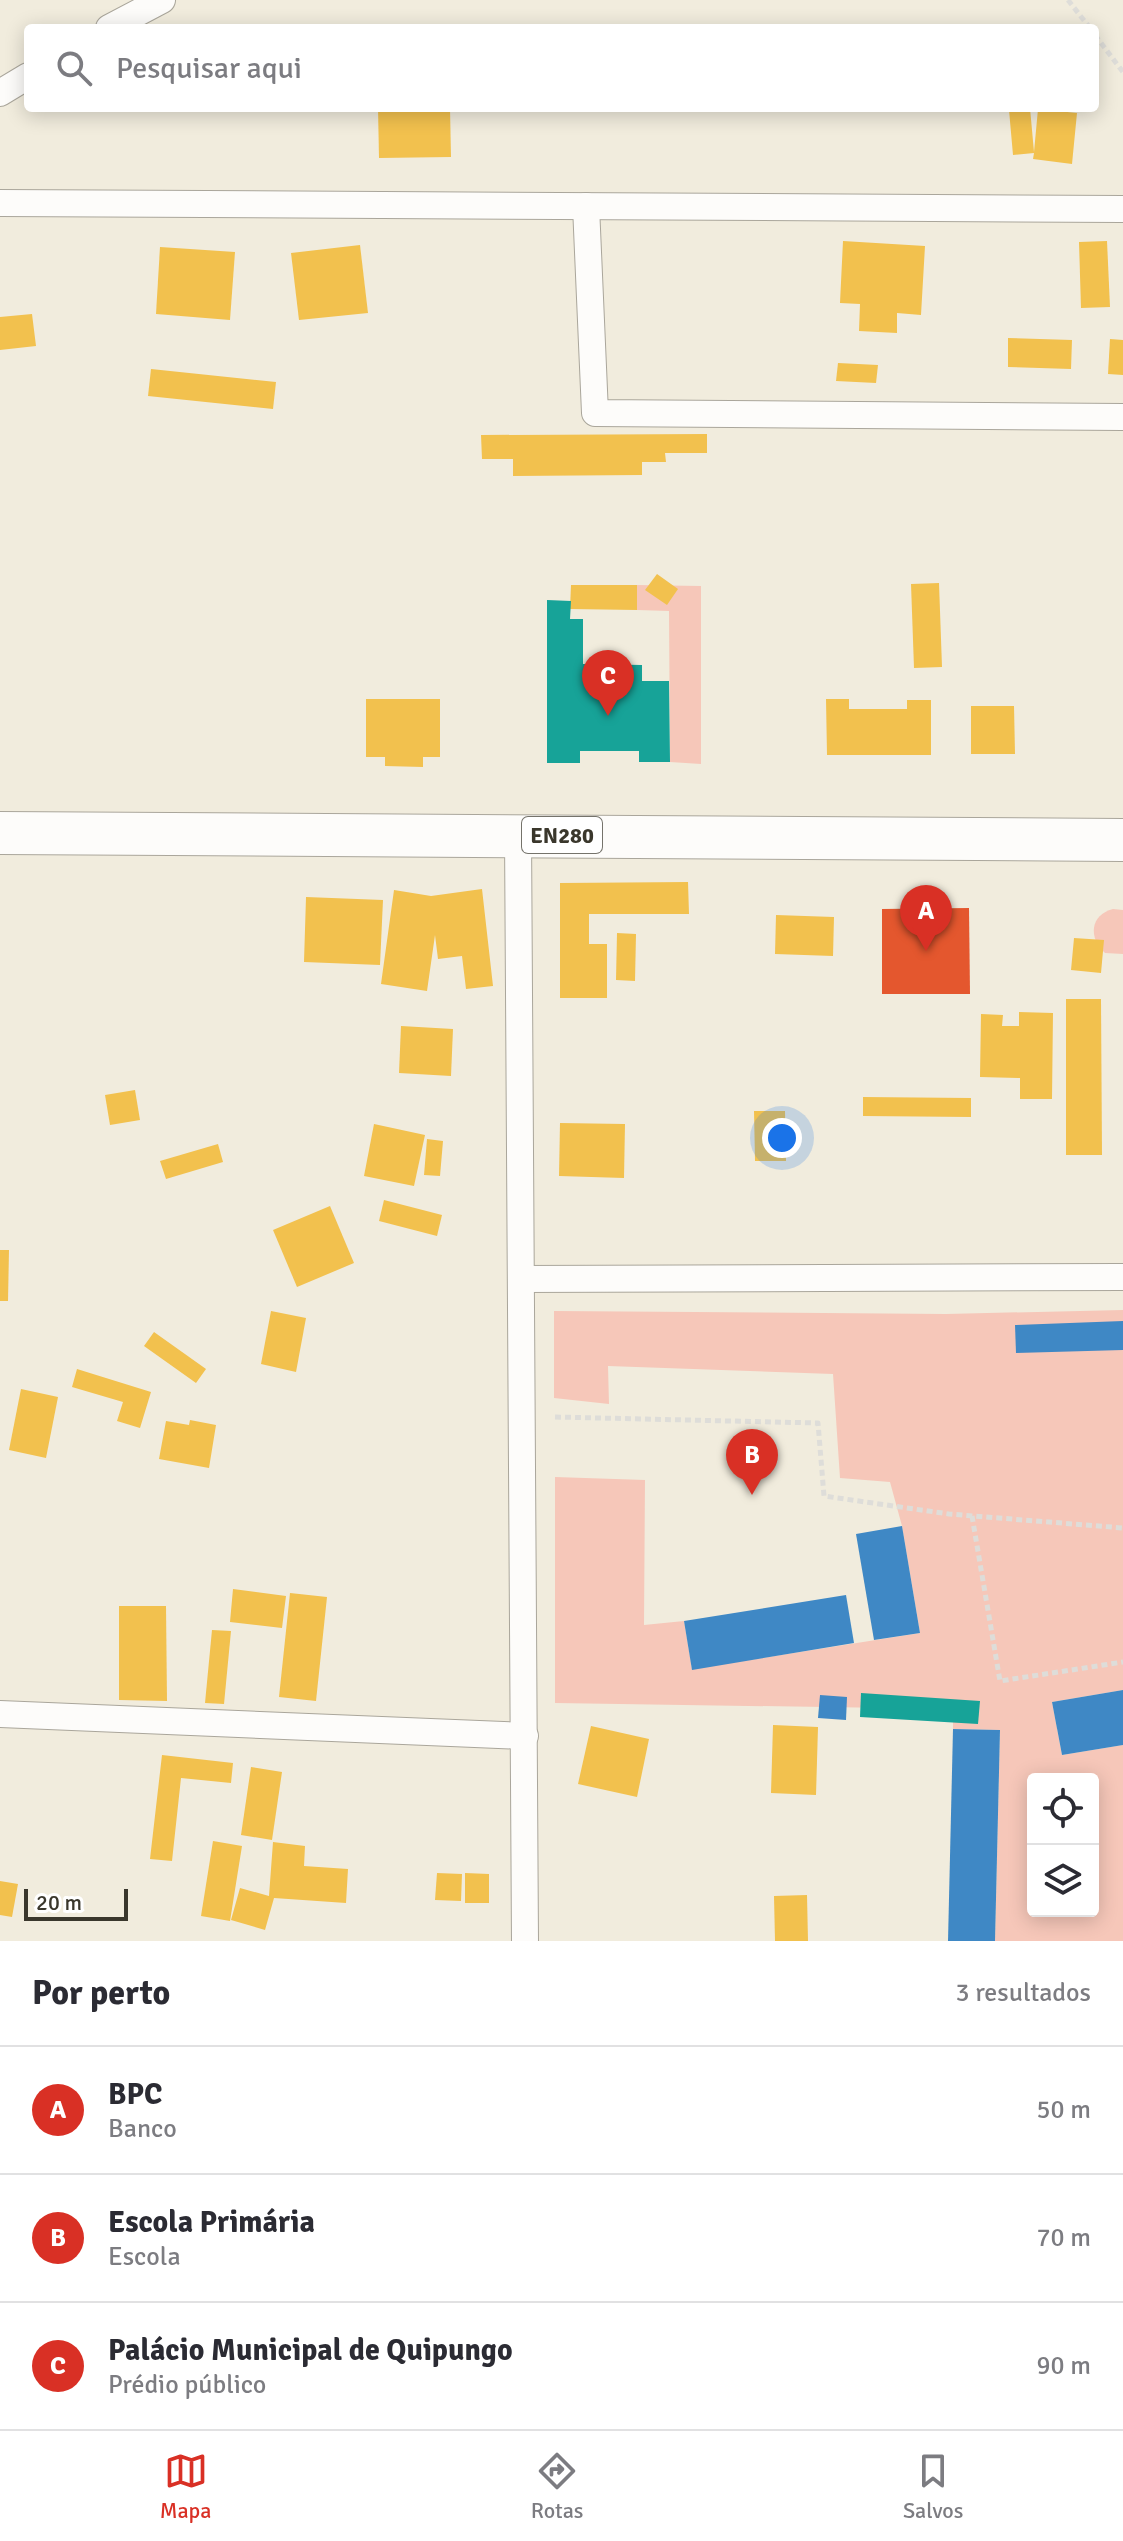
<!DOCTYPE html>
<html lang="pt">
<head>
<meta charset="utf-8">
<style>
  body { margin:0; font-family:Signika,sans-serif; background:#f7f7f7; color:#2b2b33 }
  .controls { position:absolute; right:24px; bottom:24px; display:grid; overflow:hidden; border-radius:8px; box-shadow:0 4px 20px #0003 }
  .controls button { width:72px; height:72px; display:grid; place-items:center; padding:0; border:0; border-bottom:2px solid #e1e1e2; background:#fff; color:#2b2b33; font:40px sans-serif }
  .scale { position:absolute; left:24px; bottom:20px; width:104px; box-sizing:border-box; padding-left:8px; border:4px solid #3a372c; border-top:0; font-size:22px; line-height:28px; white-space:nowrap; color:#3a372c; -webkit-text-stroke:6px #fff; paint-order:stroke }
  .you { position:absolute; left:782px; top:1138px; width:28px; height:28px; margin:-20px; border:6px solid #fff; border-radius:50%; background:#1a73e8; box-shadow:0 0 0 12px #1a73e833 }
  .badge { display:grid; place-items:center; width:52px; height:52px; border-radius:50%; background:#d93025; color:#fff; font-size:26px; font-weight:700 }
  .pin { position:absolute; translate:-50% -66px; filter:drop-shadow(0 2px 4px #0008) }
  .pin::after { content:''; position:absolute; top:42px; width:28px; height:24px; background:inherit; clip-path:polygon(0 0,100% 0,50% 100%) }
  .list { margin:0; padding:0; list-style:none }
  h2 { display:flex; justify-content:space-between; align-items:center; height:104px; margin:0; padding:0 32px; font-size:34px }
  h2 small { font-size:26px; font-weight:400; color:#7c7c81 }
  .list li { display:grid; grid-template-columns:52px 1fr auto; gap:24px; align-items:center; box-sizing:border-box; height:128px; padding:0 32px; border-top:2px solid #e1e1e2 }
  .list b { display:block; font-size:30px; white-space:nowrap }
  .list p { margin:0; font-size:26px; white-space:nowrap; color:#7c7c81 }
  .list em { font-size:26px; font-style:normal; color:#7c7c81 }
  .icon { flex:none; width:44px; height:44px; fill:none; stroke:currentColor; stroke-width:2; stroke-linecap:round; stroke-linejoin:round }
  .map { position:relative; flex:none; width:1123px; height:1941px; overflow:hidden }
  .search { position:absolute; background:#fff; box-shadow:0 4px 20px #0003; left:24px; right:24px; top:24px; height:88px; display:flex; align-items:center; gap:20px; box-sizing:border-box; padding:0 28px; border-radius:8px; color:#7c7c81; font-size:30px }
  .sheet { height:488px; background:#fff }
  nav { display:flex; justify-content:space-around; align-items:center; box-sizing:border-box; height:112px; border-top:2px solid #e1e1e2; background:#fff; font-size:22px; color:#7c7c81 }
  nav a { display:grid; justify-items:center; gap:4px }
  nav .on { color:#d93025 }
  .map>svg:first-child { display:block }
  .green { fill:#f6c7b9; fill-rule:evenodd }
  .homes { fill:#f2c14e }
  .shops { fill:#e4572e }
  .schools { fill:#3f88c5 }
  .public { fill:#17a398 }
  .lines { fill:none; stroke-linecap:round; stroke-linejoin:round }
  .minor-casing { stroke:#aaa69b; stroke-width:28 }
  .primary-casing { stroke:#aaa69b; stroke-width:44 }
  .path { stroke:#deddd9; stroke-width:5; stroke-dasharray:6 4; stroke-linecap:butt }
  .minor { stroke:#fdfcfa; stroke-width:26 }
  .primary { stroke:#fdfcfa; stroke-width:42 }
  .labels { text-anchor:middle; stroke-width:8; stroke-linejoin:round; paint-order:stroke }
  .shield { fill:#fff; stroke:#75736b; stroke-width:2 }
  .shield-label { font-size:22px; font-weight:bold; fill:#3a372c }
</style>
</head>
<body>
<div class="map">
<svg width="1123" height="1941" viewBox="0 0 1123 1941">
  <rect width="100%" height="100%" fill="#f1ecdd"/>
  <!-- green -->
  <g class="green">
    <polygon points="637,585 701,586 701,764 670,762 669,611 637,610"/>
    <path d="M1113 909 1123 910V954L1105 953C1088 938 1090 915 1113 909Z"/>
    <path d="M1123 1310V1690L1052 1702 1062 1755 1123 1745V1941H995L1000 1730 953 1729V1709L555 1703V1477L645 1480 644 1625 684 1621 692 1669 920 1633 902 1526 890 1482 840 1478 833 1374 608 1366 609 1404 554 1398V1311L946 1314ZM1033 1779H1093V1911H1033Z"/>
  </g>
  <!-- homes -->
  <g class="homes">
    <polygon points="378,108 450,108 451,157 379,158"/>
    <polygon points="1030,108 1034,152 1038,109 1077,113 1072,164 1033,159 1034,153 1013,155 1009,110"/>
    <polygon points="843,241 925,246 921,315 897,313 897,333 859,331 860,304 840,303"/>
    <polygon points="1107,241 1110,307 1081,308 1079,242"/>
    <polygon points="360,245 368,313 299,320 291,253"/>
    <polygon points="160,247 235,252 230,320 156,314"/>
    <polygon points="32,314 36,346 0,350 0,317"/>
    <polygon points="1008,338 1072,340 1071,369 1008,367"/>
    <polygon points="1110,339 1123,340 1123,375 1108,374"/>
    <polygon points="838,363 878,365 876,383 836,381"/>
    <polygon points="151,369 276,382 273,409 148,396"/>
    <polygon points="707,434 707,453 665,453 666,462 642,462 642,475 513,476 513,459 482,459 481,435"/>
    <polygon points="657,574 678,589 667,605 645,590"/>
    <polygon points="939,583 942,667 914,668 911,584"/>
    <polygon points="571,585 637,585 637,610 570,609"/>
    <polygon points="366,699 440,699 440,757 423,757 423,767 385,766 385,757 366,757"/>
    <polygon points="826,699 849,699 849,709 907,709 907,700 931,700 931,755 827,755"/>
    <polygon points="971,706 1014,706 1015,754 971,754"/>
    <polygon points="688,882 689,914 589,914 589,944 607,944 607,998 560,998 560,883"/>
    <polygon points="482,889 493,986 466,989 462,956 438,959 435,935 427,991 381,984 394,890 431,896"/>
    <polygon points="306,897 383,900 380,965 304,962"/>
    <polygon points="776,915 834,917 833,956 775,954"/>
    <polygon points="617,933 636,934 635,981 616,980"/>
    <polygon points="1074,938 1104,940 1101,973 1071,970"/>
    <polygon points="1066,999 1101,999 1102,1155 1066,1155"/>
    <polygon points="1019,1012 1053,1013 1052,1099 1020,1099 1020,1078 980,1077 981,1014 1003,1015 1002,1026 1019,1026"/>
    <polygon points="401,1026 453,1029 451,1076 399,1073"/>
    <polygon points="135,1090 140,1120 110,1125 105,1095"/>
    <polygon points="863,1097 971,1098 971,1117 863,1116"/>
    <polygon points="754,1111 785,1111 786,1161 755,1161"/>
    <polygon points="560,1123 625,1124 624,1178 559,1176"/>
    <polygon points="374,1124 425,1135 414,1186 364,1176"/>
    <polygon points="427,1139 443,1141 440,1176 424,1175"/>
    <polygon points="218,1144 223,1162 166,1179 160,1161"/>
    <polygon points="384,1200 442,1215 437,1236 379,1221"/>
    <polygon points="330,1206 354,1263 297,1287 273,1230"/>
    <polygon points="0,1250 9,1250 8,1301 0,1301"/>
    <polygon points="271,1311 306,1318 296,1372 261,1364"/>
    <polygon points="154,1332 206,1369 196,1383 144,1346"/>
    <polygon points="77,1369 151,1392 140,1428 117,1421 123,1402 72,1387"/>
    <polygon points="21,1389 58,1397 46,1458 9,1450"/>
    <polygon points="190,1420 216,1425 209,1468 159,1459 166,1421 189,1425"/>
    <polygon points="233,1589 286,1596 282,1628 230,1622"/>
    <polygon points="290,1593 327,1597 316,1701 279,1697"/>
    <polygon points="119,1606 166,1606 167,1701 119,1700"/>
    <polygon points="212,1630 231,1631 224,1704 205,1703"/>
    <polygon points="773,1725 818,1727 816,1795 771,1793"/>
    <polygon points="591,1726 649,1739 637,1797 578,1784"/>
    <polygon points="162,1755 233,1763 231,1783 181,1778 172,1861 150,1859"/>
    <polygon points="251,1767 282,1772 272,1840 241,1835"/>
    <polygon points="213,1841 242,1846 230,1921 201,1916"/>
    <polygon points="273,1842 305,1846 304,1866 348,1869 346,1903 274,1898 265,1930 231,1920 240,1888 269,1896"/>
    <polygon points="437,1873 462,1874 461,1901 435,1900"/>
    <polygon points="465,1873 489,1874 489,1903 465,1903"/>
    <polygon points="0,1881 18,1884 12,1917 0,1915"/>
    <polygon points="807,1895 808,1941 775,1941 774,1896"/>
  </g>
  <!-- shops -->
  <polygon class="shops" points="969,908 970,994 882,994 882,909"/>
  <!-- schools -->
  <g class="schools">
    <polygon points="1123,1321 1123,1350 1016,1353 1015,1325"/>
    <polygon points="902,1526 920,1633 874,1640 856,1534"/>
    <polygon points="846,1595 854,1643 692,1670 684,1621"/>
    <polygon points="1123,1690 1123,1745 1062,1755 1052,1702"/>
    <polygon points="820,1695 847,1697 846,1720 818,1718"/>
    <polygon points="953,1729 1000,1730 995,1941 948,1941"/>
  </g>
  <!-- public -->
  <g class="public">
    <polygon points="547,600 571,601 570,619 583,619 583,664 642,665 642,681 669,681 670,762 639,762 639,751 580,751 580,763 547,763"/>
    <polygon points="861,1693 980,1701 978,1724 860,1717"/>
  </g>
  <g class="lines">
    <!-- minor casing -->
    <g class="minor-casing">
      <g id="minor">
        <polyline points="109,28 162,0"/>
        <polyline points="0,93 28,76"/>
        <polyline points="0,203 1123,209"/>
        <polyline points="586,206 595,413 1123,417"/>
        <polyline points="518,834 525,1941"/>
        <polyline points="521,1279 1123,1277"/>
        <polyline points="0,1714 525,1736"/>
      </g>
    </g>
    <!-- primary casing -->
    <g class="primary-casing">
      <polyline id="primary" points="0,833 1123,840"/>
    </g>
    <!-- path -->
    <g class="path">
      <polyline points="1068,0 1090,28"/>
      <polyline points="1095,35 1123,72"/>
      <polyline points="555,1417 818,1423 824,1496 949,1514 1123,1528"/>
      <polyline points="972,1516 1000,1681 1123,1662"/>
    </g>
    <!-- minor -->
    <use href="#minor" class="minor"/>
    <!-- primary -->
    <use href="#primary" class="primary"/>
  </g>
  <g class="labels">
    <!-- shield labels -->
    <rect class="shield" x="522" y="817" width="80" height="36" rx="6"/>
    <g class="shield-label">
      <text x="562" y="843">EN280</text>
    </g>
  </g>
</svg>
<div class="controls">
<button><svg class="icon" aria-label="locate" viewBox="0 0 24 24"><circle cx="12" cy="12" r="6"/><path d="M12 2v4M12 18v4M2 12h4M18 12h4"/></svg></button>
<button><svg class="icon" aria-label="layers" viewBox="0 0 24 24"><path d="M12 4l9 5-9 5-9-5zM3 14l9 5 9-5"/></svg></button>
</div>
<div class="scale">20 m</div>
<div class="you"></div>
<div class="pin badge" style="left:926px;top:951px">A</div>
<div class="pin badge" style="left:752px;top:1495px">B</div>
<div class="pin badge" style="left:608px;top:716px">C</div>
<div class="search"><svg class="icon" aria-label="search" viewBox="0 0 24 24"><circle cx="10" cy="10" r="6"/><path d="M15 15l6 6"/></svg>Pesquisar aqui</div>
</div>
<section class="sheet">
<h2>Por perto<small>3 resultados</small></h2>
<ul class="list">
<li><span class="badge">A</span><div><b>BPC</b><p>Banco</p></div><em>50 m</em></li>
<li><span class="badge">B</span><div><b>Escola Primária</b><p>Escola</p></div><em>70 m</em></li>
<li><span class="badge">C</span><div><b>Palácio Municipal de Quipungo</b><p>Prédio público</p></div><em>90 m</em></li>
</ul>
</section>
<nav>
<a class="on"><svg class="icon" aria-label="map" viewBox="0 0 24 24"><path d="M3 6l6-2 6 2 6-2v14l-6 2-6-2-6 2zM9 4v14M15 6v14"/></svg>Mapa</a>
<a><svg class="icon" aria-label="directions" viewBox="0 0 24 24"><path d="M12 3l9 9-9 9-9-9zM9 14v-3h6M13 9l2 2-2 2"/></svg>Rotas</a>
<a><svg class="icon" aria-label="saved" viewBox="0 0 24 24"><path d="M7 4h10v16l-5-4-5 4z"/></svg>Salvos</a>
</nav>
</body>
</html>
